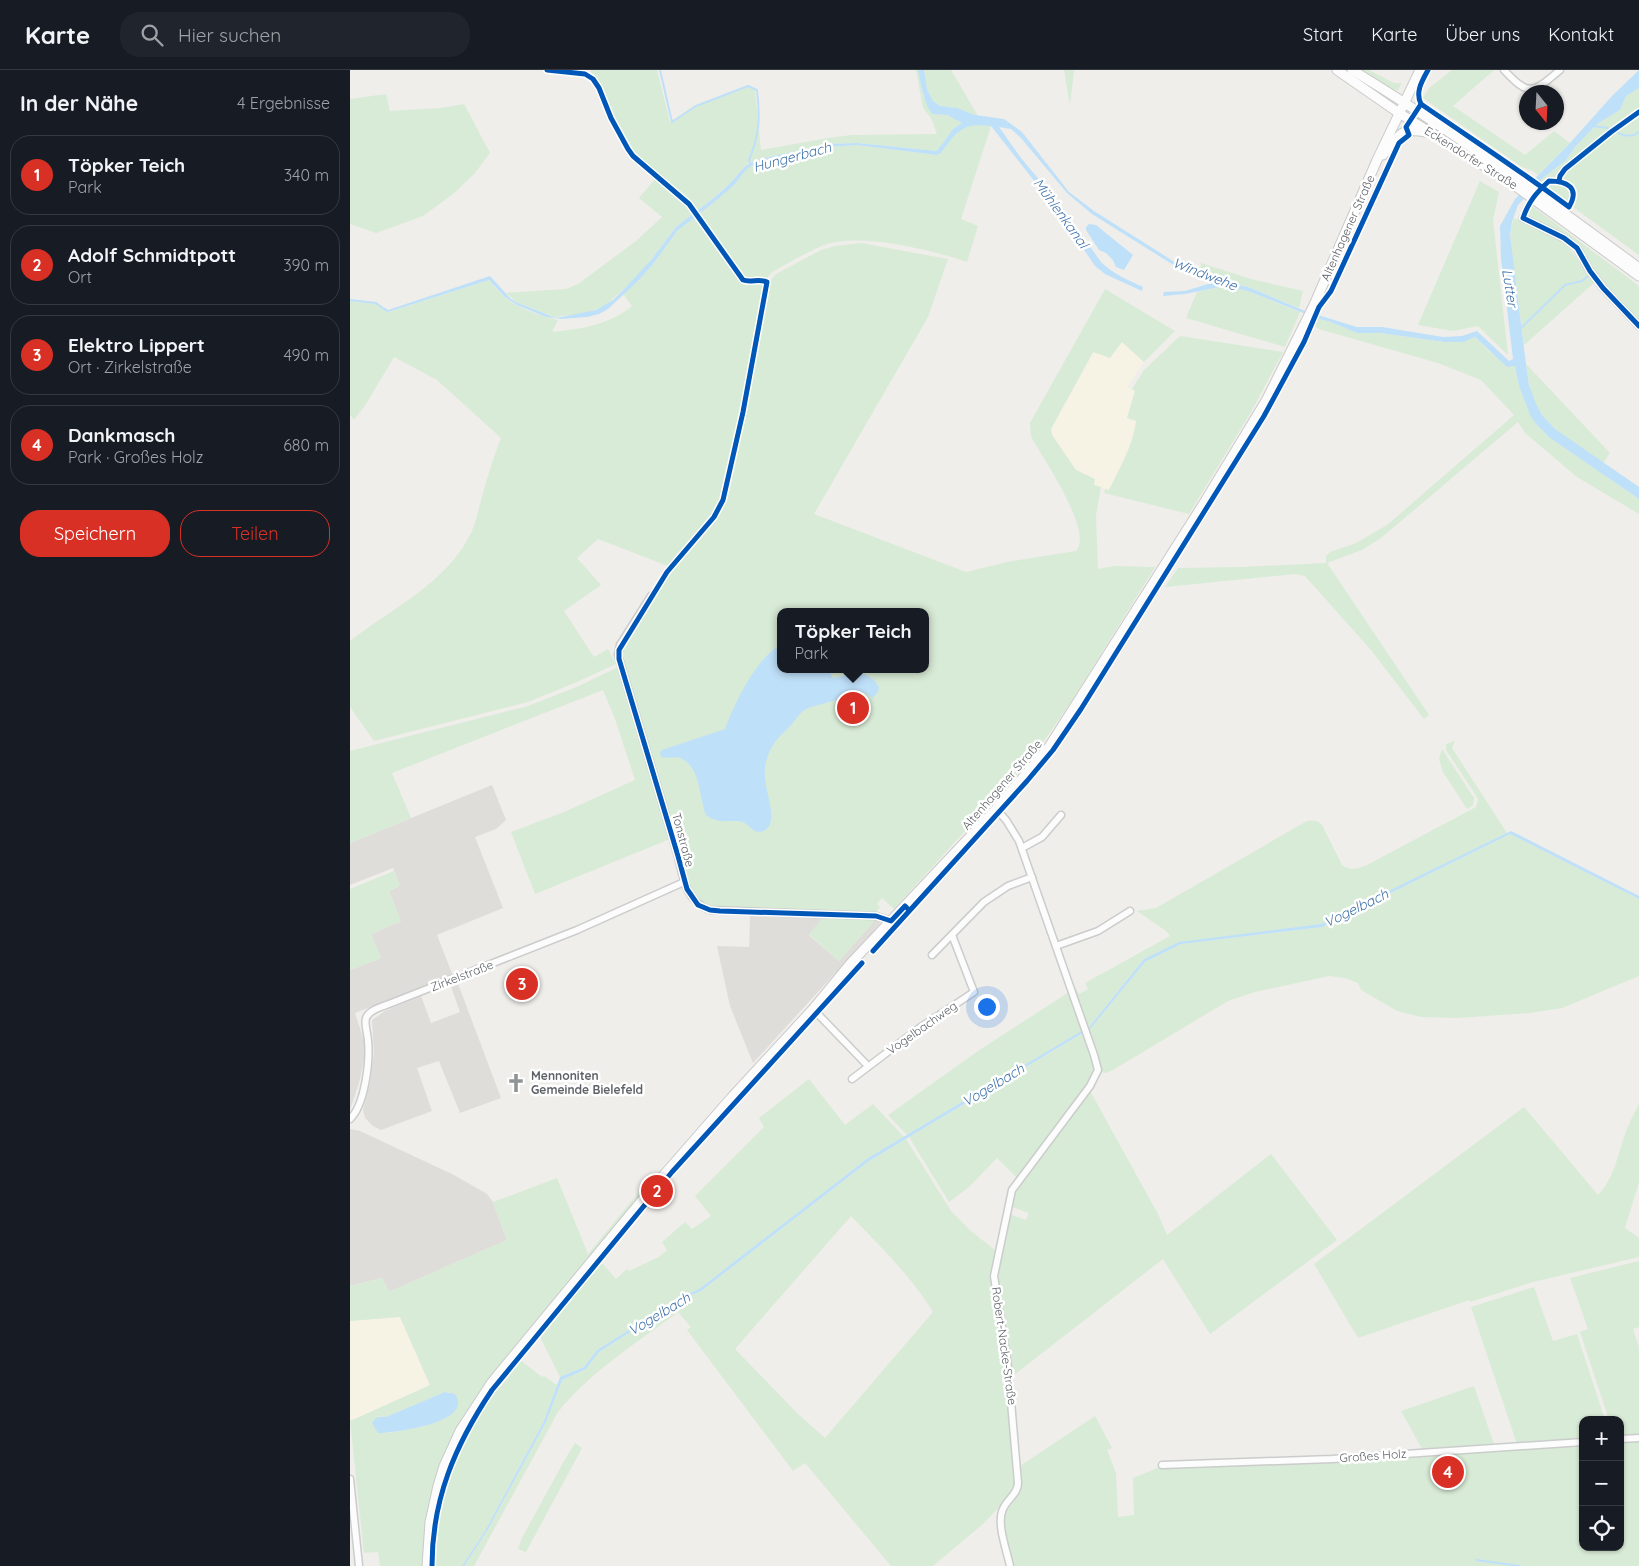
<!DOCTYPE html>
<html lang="de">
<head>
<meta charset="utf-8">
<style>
  body { margin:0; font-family:Quicksand,sans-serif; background:#20242c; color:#f1f3f6 }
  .controls { position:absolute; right:15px; bottom:15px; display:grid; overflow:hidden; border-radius:10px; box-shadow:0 1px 4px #0004 }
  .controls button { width:45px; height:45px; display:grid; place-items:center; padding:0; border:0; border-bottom:1px solid #363941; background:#171b24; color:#f1f3f6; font:25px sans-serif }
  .compass { position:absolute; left:1169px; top:15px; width:45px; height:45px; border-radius:50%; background:#171b24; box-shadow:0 1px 4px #0004; rotate:162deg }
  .you { position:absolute; left:636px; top:936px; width:18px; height:18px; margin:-12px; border:4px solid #fff; border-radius:50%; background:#1a73e8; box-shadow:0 0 0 8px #1a73e833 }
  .badge { display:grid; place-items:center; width:32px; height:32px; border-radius:50%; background:#d93025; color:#fff; font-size:16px; font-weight:700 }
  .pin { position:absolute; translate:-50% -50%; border:2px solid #fff; box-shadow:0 1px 5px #0006 }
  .popup { position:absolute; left:427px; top:538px; width:152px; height:65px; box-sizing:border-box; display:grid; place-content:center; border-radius:10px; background:#171b24; filter:drop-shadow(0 1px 4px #0005); font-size:16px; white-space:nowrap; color:#9ea1a6 }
  .popup b { font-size:19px; color:#f1f3f6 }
  .popup::after { content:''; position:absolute; left:50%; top:100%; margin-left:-10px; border:10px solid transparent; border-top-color:#171b24 }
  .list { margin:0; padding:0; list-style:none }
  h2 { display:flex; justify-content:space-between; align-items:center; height:65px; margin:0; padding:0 20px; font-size:21px }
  h2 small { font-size:16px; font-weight:400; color:#9ea1a6 }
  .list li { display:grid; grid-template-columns:32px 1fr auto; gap:15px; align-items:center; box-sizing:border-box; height:80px; margin:0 10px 10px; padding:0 10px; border:1px solid #363941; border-radius:20px }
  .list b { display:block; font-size:19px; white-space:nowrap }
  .list p { margin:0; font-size:16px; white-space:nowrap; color:#9ea1a6 }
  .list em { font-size:16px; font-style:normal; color:#9ea1a6 }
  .actions { display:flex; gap:10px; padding:15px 20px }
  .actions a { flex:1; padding:11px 0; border:1px solid #d93025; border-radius:20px; text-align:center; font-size:18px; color:#d93025 }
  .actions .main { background:#d93025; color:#fff }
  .icon { flex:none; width:28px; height:28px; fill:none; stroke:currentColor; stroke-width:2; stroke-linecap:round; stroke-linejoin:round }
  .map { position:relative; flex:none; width:1289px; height:1496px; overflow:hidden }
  header { display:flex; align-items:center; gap:30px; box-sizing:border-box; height:70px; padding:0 25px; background:#171b24; border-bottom:1px solid #363941 }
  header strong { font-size:24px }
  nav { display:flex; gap:28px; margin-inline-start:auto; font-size:18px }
  .search { width:350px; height:45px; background:#20242c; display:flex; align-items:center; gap:12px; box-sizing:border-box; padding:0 18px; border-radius:20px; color:#9ea1a6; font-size:19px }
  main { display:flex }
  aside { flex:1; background:#171b24 }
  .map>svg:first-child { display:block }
  .commercial { fill:#f7f3e4 }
  .industrial { fill:#dfddda }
  .green { fill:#d8ebd6; fill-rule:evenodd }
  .water { fill:#bfe0f9 }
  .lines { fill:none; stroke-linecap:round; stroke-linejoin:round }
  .stream { stroke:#bfe0f9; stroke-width:2 }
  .minor-casing { stroke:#cbcccc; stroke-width:9 }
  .secondary-casing { stroke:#cacacb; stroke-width:11 }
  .minor { stroke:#fdfcfc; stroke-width:6 }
  .secondary { stroke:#fdfcfc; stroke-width:9 }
  .cycleway-casing { stroke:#fff; stroke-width:8 }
  .cycleway { stroke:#0057b8; stroke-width:5 }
  .labels { text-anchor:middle; stroke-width:5; stroke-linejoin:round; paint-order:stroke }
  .street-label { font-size:12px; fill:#5f6368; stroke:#fff }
  .poi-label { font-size:12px; font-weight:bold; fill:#5f6368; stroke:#fff; text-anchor:start }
  .water-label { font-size:14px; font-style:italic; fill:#4174aa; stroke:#fff }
</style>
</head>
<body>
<header>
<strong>Karte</strong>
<div class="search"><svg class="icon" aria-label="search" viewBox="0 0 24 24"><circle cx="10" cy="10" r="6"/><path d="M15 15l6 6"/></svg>Hier suchen</div>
<nav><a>Start</a><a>Karte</a><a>Über uns</a><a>Kontakt</a></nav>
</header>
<main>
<aside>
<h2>In der Nähe<small>4 Ergebnisse</small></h2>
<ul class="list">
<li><span class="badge">1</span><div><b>Töpker Teich</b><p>Park</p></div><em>340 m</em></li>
<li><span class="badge">2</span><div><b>Adolf Schmidtpott</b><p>Ort</p></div><em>390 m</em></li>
<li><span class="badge">3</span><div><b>Elektro Lippert</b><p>Ort · Zirkelstraße</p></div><em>490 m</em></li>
<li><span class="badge">4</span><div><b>Dankmasch</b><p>Park · Großes Holz</p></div><em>680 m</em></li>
</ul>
<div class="actions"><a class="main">Speichern</a><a>Teilen</a></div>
</aside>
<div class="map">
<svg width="1289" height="1496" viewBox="0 0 1289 1496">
  <rect width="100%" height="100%" fill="#efeeea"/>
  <!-- commercial -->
  <g class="commercial">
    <polygon points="772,272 794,292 777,317 785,321 777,348 787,351 779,378 759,420 744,415 745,409 726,400 702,365 701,359 744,282"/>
    <polygon points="50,1247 80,1316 0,1351 0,1251"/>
  </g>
  <!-- industrial -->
  <g class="industrial">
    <polygon points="142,715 156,750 146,759 125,767 153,838 87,865 103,906 5,943 14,971 15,986 9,1013 0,1040 0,900 31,888 21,864 51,851 39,821 50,816 43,798 0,815 0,773"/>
    <polygon points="400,846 473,848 459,865 489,891 525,850 529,850 530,854 403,993 380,936 367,876 399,877"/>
    <polygon points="107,911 151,1028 110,1043 89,991 67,998 82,1041 31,1060 23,1056 15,1048 13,1040 20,1013 24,983 22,950 35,941 71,926 81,953 110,942 100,914"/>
    <polygon points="0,1059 10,1061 104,1105 137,1124 143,1132 157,1170 39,1222 32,1208 0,1216"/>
  </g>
  <!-- green -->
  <g class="green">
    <path d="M241 0H307L320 52 344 36 396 16 405 20 411 80 478 68 502 65 587 64 581 48 573 38 566 0H568L573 26 582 44 597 45 612 53 603 59 587 81 507 73 478 74 407 90 398 93 382 111 362 129 348 140C328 117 299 102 280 78 262 56 257 26 241 3Z"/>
    <path d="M574 0H601L628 46C620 45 613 40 605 38 600 37 594 38 589 36 576 30 576 12 574 0Z"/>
    <polygon points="714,0 724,0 720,35"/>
    <polygon points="1007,0 1019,0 1044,13 1052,13 1048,20 1041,20"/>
    <polygon points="1102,0 1144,0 1103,36 1175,85 1204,61 1220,73 1188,105 1183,101 1172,97 1073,28 1078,19"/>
    <path d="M1289 18V185L1223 137 1228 125 1223 115C1211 109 1201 107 1191 115L1188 113 1194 107 1216 90 1225 77 1247 54 1270 40 1276 26Z"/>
    <polygon points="36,24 40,41 91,38 114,34 140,83 124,104 103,124 73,146 26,163 0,154 0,29"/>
    <path d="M632 54 641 56 611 149 628 156 617 192C583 180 511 163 477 174 458 181 439 193 422 202L416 209 413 208 397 210 393 208 350 143 386 113 398 97 403 95 479 77 506 75 587 85 590 84C604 66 608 55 632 54Z"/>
    <polygon points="306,108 344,143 326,157 289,205 255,236 234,244 210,246 207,248 168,233 156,223 216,219 228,214 286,171 312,147 289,128"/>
    <polygon points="1130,111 1149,122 1143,150 1158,285 1128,256 1103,261 1068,255"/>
    <polygon points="1203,113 1218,117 1222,122 1221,127 1217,133 1195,119"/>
    <polygon points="1182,136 1289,216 1289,253 1260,223 1243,199 1228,175 1177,146"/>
    <path d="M347 146 391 211 399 213 411 211 414 216 391 342 371 428 361 445 318 496 248 469 227 488 251 515 214 541 244 587 258 579 266 594 227 612 178 632 24 671 0 637V571C42 538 97 513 121 463 127 450 129 436 133 423 138 404 144 386 151 368L87 310 44 287 16 334 4 350 0 345V231L27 234 39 242 139 210C144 216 150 223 156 228 170 239 190 246 208 250L202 262C231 259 259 255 282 236L273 224 288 211 303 194 328 160Z"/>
    <polygon points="1164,148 1213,170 1245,212 1174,275 1160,171 1161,159"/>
    <path d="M511 173 598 189 578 247 464 444 616 502 657 492 726 481C744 463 695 391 684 372L681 366 680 353 755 219 825 261 794 292 772 272 760 288 743 282 701 359 702 365 726 400 745 409 744 415 751 417 746 445 748 499 764 496 805 497 723 629 685 684 544 839 532 828 527 834 530 837 526 842 396 839 362 836 353 832 346 826 337 809 271 581 289 553 311 514 367 448 373 436 405 296 419 212 426 204 471 180 485 176ZM430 542H576V599H430Z"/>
    <polygon points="851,193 901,209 953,221 949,238 898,217 870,211 850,203"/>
    <polygon points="874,216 898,221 950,242 935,277 836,248 847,222"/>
    <polygon points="966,248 981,252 1007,263 1030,263 1095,272 1114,272 1125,267 1140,282 1165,296 1169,316 1187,355 1200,368 1289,429 1289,444 1227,407 1175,363 1168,352 1031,468 1012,480 977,493 1079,645 1074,649 1021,580 955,506 945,504 815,517 828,498 891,497 976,493 976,486 980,482 1006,473 1037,455 1164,345 1131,310 1088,293 969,259 963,255"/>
    <path d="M830 266 933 282 901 342 839 444 754 423 755 419 759 420C770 397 783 376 786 351L777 348 785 321 782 319 794 300Z"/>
    <path d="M1176 294 1260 383 1253 393C1230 377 1199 361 1186 335 1180 322 1178 307 1176 294Z"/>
    <path d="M268 597C287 654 301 712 320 769L185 824 161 762 214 742 285 710 265 649 253 620 42 703 61 748 0 773V681L178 636 229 616Z"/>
    <path d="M1105 671 1102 678 1157 763 1143 771 971 854 826 874 794 889 740 956 736 958 726 929 725 919 726 918 729 924 738 919 735 913 820 866 816 861 787 841 806 838 957 751C964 750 967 750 972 755L992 795C1001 801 1007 799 1017 795L1126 737 1128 730 1127 727 1096 680V674Z"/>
    <polygon points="1092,679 1124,728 1123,735 1117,739 1093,702 1089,689"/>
    <polygon points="1160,764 1289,829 1289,906 1212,938 1180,943 1107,948 1071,947 1047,941 1011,920 1008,913 995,908 979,906 905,922 878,931 763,1000 756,1003 749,1002 737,960 741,958 795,892 831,874 972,857"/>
    <polygon points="44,801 50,816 39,821 51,851 21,864 31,888 0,900 0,819"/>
    <polygon points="473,848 525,850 489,891 459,864"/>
    <polygon points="719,922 734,960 557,1065 538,1045 628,981"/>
    <polygon points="735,962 746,1000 736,1019 667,1108 647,1088 618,1118 599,1132 559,1067"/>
    <polygon points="459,1009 495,1055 523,1034 554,1067 518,1088 349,1219 328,1229 247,1280 234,1297 210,1307 190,1267 252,1193 266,1209 277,1199 279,1201 309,1187 317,1180 312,1172 335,1152 342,1159 361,1146 345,1126 414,1057 409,1048"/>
    <polygon points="739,1019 808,1144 817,1165 921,1084 987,1170 860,1264 813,1189 664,1305 654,1257 646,1206 659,1144 676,1150 679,1143 660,1136 663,1121"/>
    <path d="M1289 1034V1112L1275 1158 1289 1168V1187L1183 1212 1120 1232 1119 1230 1008 1268 964 1194 1174 1037 1248 1125C1264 1108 1267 1088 1274 1067 1278 1055 1283 1045 1289 1034Z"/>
    <path d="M556 1069 601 1141 621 1161 646 1181 642 1206 666 1398V1414L663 1421 653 1433 634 1453 583 1496H541L455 1393 443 1401 337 1260 341 1257 328 1242C288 1272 240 1302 208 1342L124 1496H114L137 1461 196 1352 212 1310 236 1299 249 1282 329 1231 351 1221 519 1091ZM501 1146C530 1176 561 1206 583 1242L475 1368 447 1343 385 1279Z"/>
    <path d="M207 1108 238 1184 293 1117 294 1123 140 1309 110 1354 76 1452 73 1496H30L28 1482 14 1483 0 1351 80 1315 50 1247 0 1251V1216L32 1208 39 1222 157 1170 143 1132ZM95 1322H100L76 1356 38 1363 29 1346 36 1347Z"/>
    <polygon points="1289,1191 1289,1257 1283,1259 1289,1278 1289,1364 1270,1365 1270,1350 1259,1350 1230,1262 1238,1259 1220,1208"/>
    <polygon points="1184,1217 1203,1271 1227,1264 1255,1350 1233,1350 1233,1368 1167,1374 1121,1237"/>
    <path d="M169 1289 192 1307 194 1306 207 1315 194 1351 158 1418 135 1461 112 1496H84C84 1434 105 1373 142 1323 145 1320 148 1319 151 1316 158 1309 164 1299 170 1291Z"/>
    <polygon points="1124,1316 1146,1380 1233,1375 1233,1477 1270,1477 1270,1372 1289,1371 1289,1496 663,1496 652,1451 659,1433 668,1423 670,1396 745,1346 762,1378 757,1380 766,1403 768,1447 784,1445 783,1408 810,1397 977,1392 1076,1386 1051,1341"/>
    <polygon points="225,1373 232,1378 176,1482 168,1479 172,1468 214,1391"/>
  </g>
  <!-- water -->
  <g class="water">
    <path d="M568 0H574L577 19 583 31 590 36 607 38 625 45 654 49 672 62 719 122 744 141 823 191 870 211 898 217 955 241 1007 257H1032L1093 267 1112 266 1127 261 1159 291 1163 289 1151 189 1150 156 1165 129 1220 73 1262 26 1289 0V18L1276 26 1270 40 1247 54 1225 77 1216 90 1194 107 1168 135 1162 152 1160 165 1176 294 1179 315 1186 334 1192 345 1205 359 1289 417V429L1200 368 1187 355 1181 347 1169 316 1165 296 1157 297 1125 267 1114 272H1095L1030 263H1007L981 252 966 248 898 221 874 216 835 224 813 226 814 222 835 221 865 212 825 196 742 144 717 123 671 68 661 59 649 57 671 88 712 137 751 192C763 204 778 210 793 217L792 221 755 204 745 196 707 140 641 56C611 52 607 62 590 84L587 85 506 75 479 77 403 95C394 99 391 108 384 115 373 125 362 134 350 143L348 140C359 132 370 123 381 112 390 103 394 94 407 90L478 74 507 73 587 81 603 59 612 53 597 45 582 44C573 31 571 15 568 0Z"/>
    <polygon points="344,143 347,146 328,160 303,194 288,211 258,239 249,244 237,247 212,249 196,247 167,235 155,227 139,210 38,242 34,237 38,240 140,206 161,229 168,233 206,248 246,240 263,230 276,217 301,190 326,157"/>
    <polygon points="739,154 746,155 783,185 774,200 766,197 763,190 756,183 749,180 736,160 736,157"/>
    <path d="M430 575V599H479L482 607 484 608 511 602 524 610 529 617 528 622 523 628 514 622 458 638C450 642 447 648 442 654 429 668 422 671 416 692 414 699 415 707 416 715 417 726 431 760 409 762 401 762 397 751 389 751 377 751 366 753 356 745 349 728 351 696 330 688 324 686 317 689 311 687L310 682 312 680 375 659C385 632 405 590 430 575Z"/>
    <polygon points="1161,761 1289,826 1289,829 1160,764 972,857 831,874 795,892 741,958 519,1091 351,1221 329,1231 249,1282 236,1299 212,1310 196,1352 137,1461 114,1496 112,1496 135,1461 194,1351 210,1307 234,1297 247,1280 328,1229 349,1219 518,1088 740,956 794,889 829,872 971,854"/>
    <path d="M95 1322 105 1324C125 1353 43 1363 28 1363L22 1353C26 1347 29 1346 36 1347Z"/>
  </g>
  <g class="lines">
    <!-- stream -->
    <g class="stream">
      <path d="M310 0 322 52 346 36 398 16 407 20C410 48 410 63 399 90L400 93"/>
      <path d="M1244 56C1248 57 1253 57 1257 58 1269 62 1277 71 1289 62"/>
      <polyline points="0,230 26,233 37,241"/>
      <polyline points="1171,258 1215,215 1232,211 1238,206"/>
      <polyline points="1126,1490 1170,1496"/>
    </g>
    <!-- minor casing -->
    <g class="minor-casing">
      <g id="minor">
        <path d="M1154 0C1179 27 1183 23 1210 0"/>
        <polyline points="1173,148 1214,168 1227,178 1240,201 1253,218 1289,256"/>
        <path d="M301 526 270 575 268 585 328 786C333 808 336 832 360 840L526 846 541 851"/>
        <path d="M646 739 656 750 669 771 744 985 748 1000 740 1016 662 1120 644 1206 658 1297 668 1413C668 1424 657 1429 653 1439 646 1453 657 1481 660 1496"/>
        <polyline points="672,778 692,767 711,745"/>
        <polyline points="706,876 748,861 780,841"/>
        <polyline points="582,885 634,832 658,816 682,807"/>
        <polyline points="463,939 518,996"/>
        <polyline points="502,1009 568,959 624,922 602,865"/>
        <path d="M0 1049C15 1035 20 991 18 971 18 964 14 956 16 948 19 940 31 937 39 934L227 860 334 812"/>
        <polyline points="1270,1369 1289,1368"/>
        <polyline points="812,1395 982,1389 1233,1372"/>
        <polyline points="0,1409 9,1496"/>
      </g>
    </g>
    <!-- secondary casing -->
    <g class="secondary-casing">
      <g id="secondary">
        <polyline points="987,0 1049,43 1160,112 1289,206"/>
        <path d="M1002 0C1101 60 1196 129 1289 198"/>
        <path d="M1033 85C1050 66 1048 57 1076 62"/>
        <polyline points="77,1496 80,1452 88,1416 94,1396 110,1361 142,1312 298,1123 381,1028 463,939 500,894 646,739 699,677 854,433 917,329 964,235 1027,90 1070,0"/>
      </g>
    </g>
    <!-- minor -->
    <use href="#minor" class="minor"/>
    <!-- secondary -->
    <use href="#secondary" class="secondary"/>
    <!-- cycleway casing -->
    <g class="cycleway-casing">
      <g id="cycleway">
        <path d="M197 0 235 4 243 9 249 18 261 48 278 79 283 86 339 134 393 210C401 213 409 208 417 212L393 342 373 430 364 447 317 502 269 580V589L328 786 337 819 348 835 360 840 370 841 526 846 541 851 555 836 559 840"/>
        <path d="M1078 0C1072 11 1065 22 1071 34 1120 68 1171 101 1219 137 1230 118 1218 111 1199 111 1186 123 1179 131 1173 148L1214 168 1227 178 1240 201 1253 218 1289 256"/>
        <polyline points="1209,111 1210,106 1215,99 1261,62 1289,42"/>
        <polyline points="523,881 677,711 703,680 731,639 914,346 954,272 969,237 981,221 1049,73 1059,65 1056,57 1071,34"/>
        <path d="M82 1496C82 1429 105 1375 142 1320L322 1102 512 893"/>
      </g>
    </g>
    <!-- cycleway -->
    <use href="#cycleway" class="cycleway"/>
  </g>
  <!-- icons -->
  <defs>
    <g id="church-bare" transform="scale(1.5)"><path d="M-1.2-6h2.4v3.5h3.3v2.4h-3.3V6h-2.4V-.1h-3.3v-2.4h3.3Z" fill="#919496" stroke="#fff" stroke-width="2.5" paint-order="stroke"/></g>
  </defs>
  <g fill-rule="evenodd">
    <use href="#church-bare" x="166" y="1013"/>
  </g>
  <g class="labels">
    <!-- street labels -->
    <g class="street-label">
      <text transform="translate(1121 88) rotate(32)" y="4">Eckendorfer Straße</text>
      <text transform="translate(998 158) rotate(-66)" y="4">Altenhagener Straße</text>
      <text transform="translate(652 715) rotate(-49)" y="4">Altenhagener Straße</text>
      <text transform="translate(333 770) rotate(75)" y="4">Tonstraße</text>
      <text transform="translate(112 906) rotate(-21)" y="4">Zirkelstraße</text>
      <text transform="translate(572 958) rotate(-35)" y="4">Vogelbachweg</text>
      <text transform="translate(654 1276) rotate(82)" y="4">Robert-Nacke-Straße</text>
      <text transform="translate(1023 1386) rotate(-4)" y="4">Großes Holz</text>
    </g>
    <!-- poi labels -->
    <g class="poi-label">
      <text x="181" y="1010">Mennoniten<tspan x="181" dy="14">Gemeinde Bielefeld</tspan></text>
    </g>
    <!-- water labels -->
    <g class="water-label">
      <text transform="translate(442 87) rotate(-15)" y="5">Hungerbach</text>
      <text transform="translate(711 143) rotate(54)" y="5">Mühlenkanal</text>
      <text transform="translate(855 204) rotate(21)" y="5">Windwehe</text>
      <text transform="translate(1160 218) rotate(81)" y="5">Lutter</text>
      <text transform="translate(1006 838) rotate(-26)" y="5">Vogelbach</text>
      <text transform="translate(643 1015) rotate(-31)" y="5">Vogelbach</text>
      <text transform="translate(309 1244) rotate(-31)" y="5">Vogelbach</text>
    </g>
  </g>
</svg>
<div class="controls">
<button>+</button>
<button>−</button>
<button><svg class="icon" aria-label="locate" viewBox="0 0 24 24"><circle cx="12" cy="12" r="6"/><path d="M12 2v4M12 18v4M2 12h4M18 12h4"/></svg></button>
</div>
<svg class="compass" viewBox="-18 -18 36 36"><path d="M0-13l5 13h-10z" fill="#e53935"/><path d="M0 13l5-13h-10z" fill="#9ea1a6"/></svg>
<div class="you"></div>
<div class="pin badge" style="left:503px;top:638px">1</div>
<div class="popup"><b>Töpker Teich</b>Park</div>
<div class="pin badge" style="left:307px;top:1121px">2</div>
<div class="pin badge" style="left:172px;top:914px">3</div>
<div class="pin badge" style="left:1098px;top:1402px">4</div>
</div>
</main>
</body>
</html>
